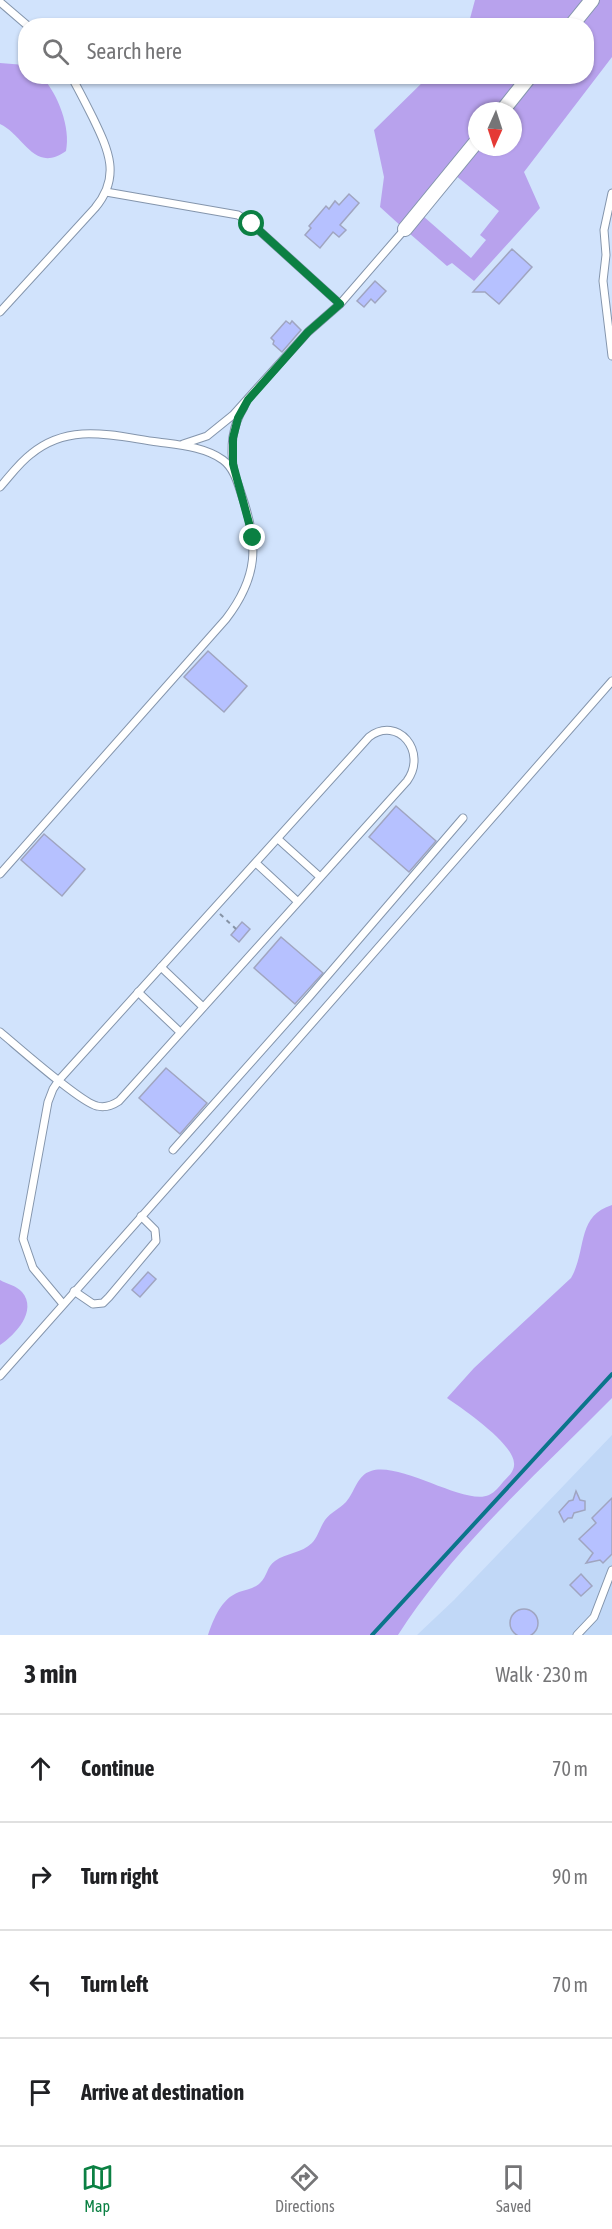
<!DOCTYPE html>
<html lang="en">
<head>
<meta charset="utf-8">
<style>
  body { margin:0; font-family:"Asap Condensed",sans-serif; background:#f6f6f6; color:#202124 }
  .compass { position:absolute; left:468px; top:102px; width:54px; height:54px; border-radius:50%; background:#fff; box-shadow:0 2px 4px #0004; rotate:183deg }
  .stop { position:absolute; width:18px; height:18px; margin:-14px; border:4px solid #0b8043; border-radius:50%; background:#fff }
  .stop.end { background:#0b8043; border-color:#fff; box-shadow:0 2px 6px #0008 }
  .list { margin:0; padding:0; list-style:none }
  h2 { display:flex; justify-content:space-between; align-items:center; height:78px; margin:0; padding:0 24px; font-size:26px }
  h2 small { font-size:20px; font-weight:400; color:#757577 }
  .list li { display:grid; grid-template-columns:39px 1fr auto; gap:18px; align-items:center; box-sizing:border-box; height:108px; padding:0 24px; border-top:2px solid #e0e0e0 }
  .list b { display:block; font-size:22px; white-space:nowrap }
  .list em { font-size:20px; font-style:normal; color:#757577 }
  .icon { flex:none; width:33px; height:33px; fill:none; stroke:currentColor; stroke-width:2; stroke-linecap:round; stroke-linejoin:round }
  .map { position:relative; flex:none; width:612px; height:1635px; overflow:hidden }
  .search { position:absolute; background:#fff; box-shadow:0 2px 4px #0004; left:18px; right:18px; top:18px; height:66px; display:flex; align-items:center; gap:15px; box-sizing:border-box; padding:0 21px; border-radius:24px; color:#757577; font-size:22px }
  .sheet { height:510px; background:#fff }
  nav { display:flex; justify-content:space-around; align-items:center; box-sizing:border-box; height:84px; border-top:2px solid #e0e0e0; background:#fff; font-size:16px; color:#757577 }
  nav a { display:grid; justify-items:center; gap:3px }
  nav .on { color:#0b8043 }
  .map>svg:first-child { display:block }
  .built { fill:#c1d8f7 }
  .green { fill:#b8a2ed }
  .forest { fill:#b9a2ef }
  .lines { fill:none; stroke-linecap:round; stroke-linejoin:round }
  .stream { stroke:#0b758b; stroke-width:4 }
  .building { fill:#b6c1ff; stroke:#a0a5c0; stroke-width:1.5 }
  .service-casing { stroke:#8495ac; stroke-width:9 }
  .minor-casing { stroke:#8495ac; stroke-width:16 }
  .path { stroke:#8693a5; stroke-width:2; stroke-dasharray:4.5 4.5; stroke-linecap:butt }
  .service { stroke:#fff; stroke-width:7 }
  .minor { stroke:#fff; stroke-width:14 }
  .route { stroke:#0b8043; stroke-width:8 }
</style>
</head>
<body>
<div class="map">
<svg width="612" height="1635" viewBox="0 0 612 1635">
  <rect width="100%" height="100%" fill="#d1e3fc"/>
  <!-- built -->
  <polygon class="built" points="612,1435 612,1635 417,1635 454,1600"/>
  <!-- green -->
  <g class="green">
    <polygon points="475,0 587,0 566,25 468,26"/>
    <polygon points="599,0 612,0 612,57 524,172 540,208 474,281 452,263 447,266 409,233 423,216 471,258 486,240 480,235 499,211 455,175 478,147 513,147 513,111 507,111 535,77 586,76 586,26 578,25"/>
    <polygon points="428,77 524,77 496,111 477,111 477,134 402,227 380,207 384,177 374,130"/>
  </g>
  <!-- forest -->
  <g class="forest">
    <path d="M0 63 25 65 26 76 42 77C58 94 71 128 66 151 34 174 24 135 0 124Z"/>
    <path d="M612 1205V1398C538 1473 455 1546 398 1635H208C214 1618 221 1599 239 1592 246 1590 255 1588 260 1583 267 1577 267 1566 275 1561 286 1553 302 1553 312 1543 318 1537 320 1527 325 1520 331 1512 339 1509 346 1502 355 1492 357 1475 371 1471 400 1461 465 1506 489 1495 495 1492 499 1487 503 1482 508 1477 515 1471 514 1463 513 1443 463 1409 447 1398L474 1368 571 1278C587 1251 576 1216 612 1205Z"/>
    <path d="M0 1280C7 1284 17 1286 22 1292 38 1311 15 1335 0 1345Z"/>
  </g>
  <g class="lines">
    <!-- stream -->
    <polyline class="stream" points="372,1635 612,1374"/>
  </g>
  <!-- building -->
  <g class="building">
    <polygon points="349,194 359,203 340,225 346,230 339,237 333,232 320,248 305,235 311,228 309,226 326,206 329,209 335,201 339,205"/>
    <polygon points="512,249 532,267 499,304 485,292 473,292"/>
    <polygon points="375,281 386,291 375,303 371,299 364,307 357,301"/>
    <polygon points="286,321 290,324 292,321 301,330 282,352 273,344 274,341 271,338"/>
    <polygon points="208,651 247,686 224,712 184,677"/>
    <polygon points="396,806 436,841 409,872 369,837"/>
    <polygon points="44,834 85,869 62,896 21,860"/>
    <polygon points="242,922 250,929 239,942 231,935"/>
    <polygon points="281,937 323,973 295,1004 254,968"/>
    <polygon points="166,1068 207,1103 180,1134 139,1098"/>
    <polygon points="148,1272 156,1279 140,1297 132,1290"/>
    <polygon points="576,1491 580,1500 585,1501 585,1510 574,1513 572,1518 568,1518 564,1522 559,1512 569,1501 573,1500"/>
    <polygon points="612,1498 612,1554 603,1563 600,1560 586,1563 593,1553 579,1539 596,1523 592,1518"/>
    <polygon points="581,1574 592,1586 581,1596 570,1585"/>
    <circle cx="524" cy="1623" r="14"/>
  </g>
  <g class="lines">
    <!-- service casing -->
    <g class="service-casing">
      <g id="service">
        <polyline points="0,2 28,26"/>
        <polyline points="106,192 238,215 252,224 340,304"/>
        <polyline points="612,193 604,230 606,255 603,281 612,356"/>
        <path d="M0 312 95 208C121 177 109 151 93 118 86 104 79 90 71 76"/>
        <polyline points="183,444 207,436 233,415 308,332 340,304 405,229"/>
        <path d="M234 472C230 450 232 426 244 407"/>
        <path d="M0 487C10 476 19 463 31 454 70 422 113 436 158 442 179 445 205 447 223 460 234 468 238 484 242 496 259 545 258 577 226 619L0 874"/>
        <polyline points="278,839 319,876"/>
        <polyline points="256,863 297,901"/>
        <polyline points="161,967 203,1007"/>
        <polyline points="138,992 180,1032"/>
        <path d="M0 1032C17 1046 81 1103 97 1106 105 1108 113 1105 119 1101L407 781C428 752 398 715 369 737L59 1080 53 1089 48 1102 23 1239 33 1268 63 1304"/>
        <polyline points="173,1150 310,996 463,818"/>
        <polyline points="74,1291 93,1304 103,1303 109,1297 156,1241 155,1230 141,1216"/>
        <polyline points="0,1376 206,1144 612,681"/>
        <polyline points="577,1635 594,1617 612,1570"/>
      </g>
    </g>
    <!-- minor casing -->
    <g class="minor-casing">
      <g id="minor">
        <polyline points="571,26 592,0"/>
        <polyline points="502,111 530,76"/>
        <polyline points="405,229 477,141"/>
      </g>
    </g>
    <!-- path -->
    <polyline class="path" points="220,914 236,929"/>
    <!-- service -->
    <use href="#service" class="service"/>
    <!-- minor -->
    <use href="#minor" class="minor"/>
  </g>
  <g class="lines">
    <!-- route -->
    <polyline class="route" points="252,224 340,304 308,332 248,400 238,418 233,438 233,464 253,538"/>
  </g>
</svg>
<svg class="compass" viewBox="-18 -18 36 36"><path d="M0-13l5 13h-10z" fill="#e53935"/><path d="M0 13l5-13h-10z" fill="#757577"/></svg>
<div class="stop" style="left:252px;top:224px"></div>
<div class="stop end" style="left:253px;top:538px"></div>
<div class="search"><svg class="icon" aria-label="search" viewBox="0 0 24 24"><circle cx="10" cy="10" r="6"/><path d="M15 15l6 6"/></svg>Search here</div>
</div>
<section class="sheet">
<h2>3 min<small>Walk · 230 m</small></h2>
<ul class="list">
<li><svg class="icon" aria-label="ahead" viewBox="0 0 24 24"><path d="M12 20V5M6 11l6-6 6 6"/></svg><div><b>Continue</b></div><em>70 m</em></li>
<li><svg class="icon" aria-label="right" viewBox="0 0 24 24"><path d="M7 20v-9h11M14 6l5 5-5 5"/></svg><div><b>Turn right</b></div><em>90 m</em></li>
<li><svg class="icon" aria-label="left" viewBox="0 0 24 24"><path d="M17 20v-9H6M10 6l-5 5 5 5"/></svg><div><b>Turn left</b></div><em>70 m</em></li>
<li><svg class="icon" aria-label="arrive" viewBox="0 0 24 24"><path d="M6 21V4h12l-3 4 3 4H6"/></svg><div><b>Arrive at destination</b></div></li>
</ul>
</section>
<nav>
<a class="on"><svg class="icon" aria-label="map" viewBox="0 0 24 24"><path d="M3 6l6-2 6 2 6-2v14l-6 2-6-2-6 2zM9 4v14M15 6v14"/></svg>Map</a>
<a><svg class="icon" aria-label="directions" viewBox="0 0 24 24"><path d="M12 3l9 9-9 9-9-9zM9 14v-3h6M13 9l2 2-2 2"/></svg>Directions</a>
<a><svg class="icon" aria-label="saved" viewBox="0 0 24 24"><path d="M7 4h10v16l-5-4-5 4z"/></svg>Saved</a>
</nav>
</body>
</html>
